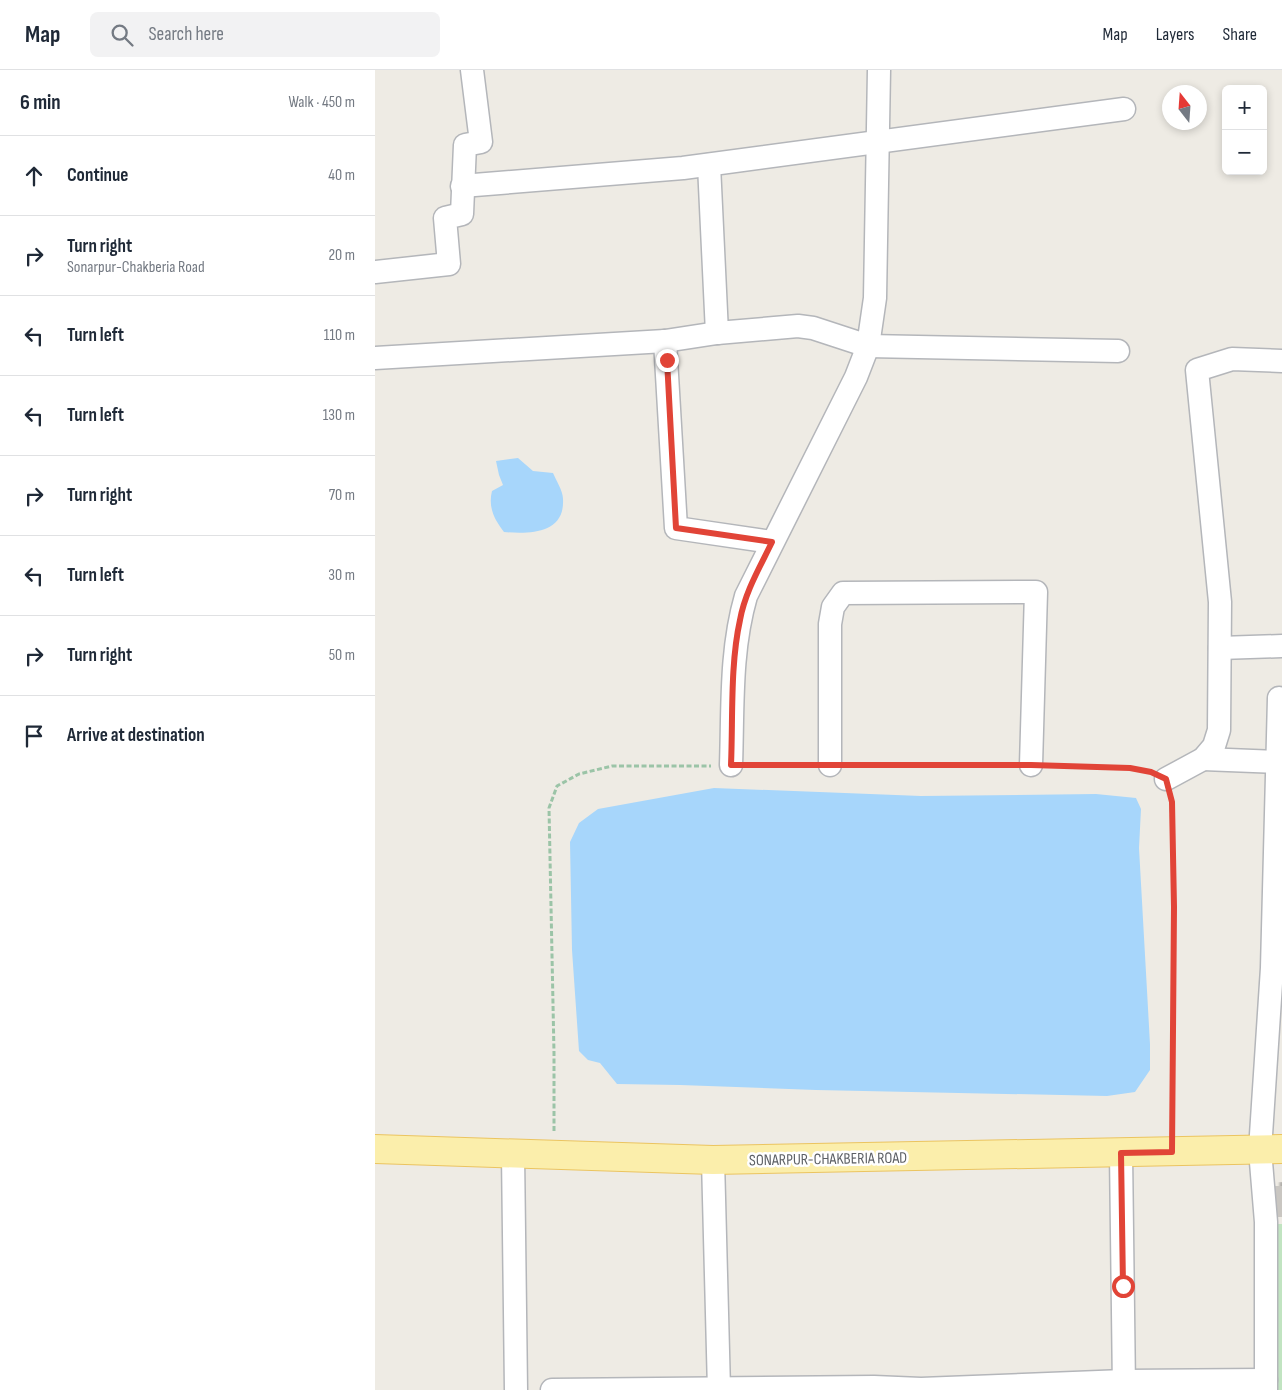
<!DOCTYPE html>
<html lang="en">
<head>
<meta charset="utf-8">
<style>
  body { margin:0; font-family:"Sofia Sans Condensed",sans-serif; background:#f2f2f3; color:#1f2937 }
  .controls { position:absolute; right:15px; top:15px; display:grid; overflow:hidden; border-radius:8px; box-shadow:0 2px 8px #0003 }
  .controls button { width:45px; height:45px; display:grid; place-items:center; padding:0; border:0; border-bottom:1px solid #e0e1e3; background:#fff; color:#1f2937; font:25px sans-serif }
  .compass { position:absolute; left:787px; top:15px; width:45px; height:45px; border-radius:50%; background:#fff; box-shadow:0 2px 8px #0003; rotate:343deg }
  .stop { position:absolute; width:15px; height:15px; margin:-11px; border:4px solid #e14437; border-radius:50%; background:#fff }
  .stop.end { background:#e14437; border-color:#fff; box-shadow:0 1px 5px #0008 }
  .list { margin:0; padding:0; list-style:none }
  h2 { display:flex; justify-content:space-between; align-items:center; height:65px; margin:0; padding:0 20px; font-size:21px }
  h2 small { font-size:16px; font-weight:400; color:#747a83 }
  .list li { display:grid; grid-template-columns:32px 1fr auto; gap:15px; align-items:center; box-sizing:border-box; height:80px; padding:0 20px; border-top:1px solid #e0e1e3 }
  .list b { display:block; font-size:19px; white-space:nowrap }
  .list p { margin:0; font-size:16px; white-space:nowrap; color:#747a83 }
  .list em { font-size:16px; font-style:normal; color:#747a83 }
  .icon { flex:none; width:28px; height:28px; fill:none; stroke:currentColor; stroke-width:2; stroke-linecap:round; stroke-linejoin:round }
  .map { position:relative; flex:none; width:907px; height:1320px; overflow:hidden }
  header { display:flex; align-items:center; gap:30px; box-sizing:border-box; height:70px; padding:0 25px; background:#fff; border-bottom:1px solid #e0e1e3 }
  header strong { font-size:24px }
  nav { display:flex; gap:28px; margin-inline-start:auto; font-size:18px }
  .search { width:350px; height:45px; background:#f2f2f3; display:flex; align-items:center; gap:12px; box-sizing:border-box; padding:0 18px; border-radius:8px; color:#747a83; font-size:19px }
  main { display:flex }
  aside { flex:1; background:#fff }
  .map>svg:first-child { display:block }
  .green { fill:#c1e4c1 }
  .water { fill:#a7d6fb }
  .building { fill:#c9c6c1; filter:url(#shadow) }
  .lines { fill:none; stroke-linecap:round; stroke-linejoin:round }
  .minor-casing { stroke:#b4b6ba; stroke-width:25 }
  .major-casing { stroke:#ebc460; stroke-width:30 }
  .path { stroke:#9bc4a7; stroke-width:3; stroke-dasharray:5 2.5; stroke-linecap:butt }
  .minor { stroke:#fff; stroke-width:22 }
  .major { stroke:#fbeeab; stroke-width:28 }
  .route { stroke:#e14437; stroke-width:6 }
  .labels { text-anchor:middle; stroke-width:5; stroke-linejoin:round; paint-order:stroke }
  .street-label { font-size:16px; fill:#5c5f64; stroke:#fff }
</style>
</head>
<body>
<header>
<strong>Map</strong>
<div class="search"><svg class="icon" aria-label="search" viewBox="0 0 24 24"><circle cx="10" cy="10" r="6"/><path d="M15 15l6 6"/></svg>Search here</div>
<nav><a>Map</a><a>Layers</a><a>Share</a></nav>
</header>
<main>
<aside>
<h2>6 min<small>Walk · 450 m</small></h2>
<ul class="list">
<li><svg class="icon" aria-label="ahead" viewBox="0 0 24 24"><path d="M12 20V5M6 11l6-6 6 6"/></svg><div><b>Continue</b></div><em>40 m</em></li>
<li><svg class="icon" aria-label="right" viewBox="0 0 24 24"><path d="M7 20v-9h11M14 6l5 5-5 5"/></svg><div><b>Turn right</b><p>Sonarpur-Chakberia Road</p></div><em>20 m</em></li>
<li><svg class="icon" aria-label="left" viewBox="0 0 24 24"><path d="M17 20v-9H6M10 6l-5 5 5 5"/></svg><div><b>Turn left</b></div><em>110 m</em></li>
<li><svg class="icon" aria-label="left" viewBox="0 0 24 24"><path d="M17 20v-9H6M10 6l-5 5 5 5"/></svg><div><b>Turn left</b></div><em>130 m</em></li>
<li><svg class="icon" aria-label="right" viewBox="0 0 24 24"><path d="M7 20v-9h11M14 6l5 5-5 5"/></svg><div><b>Turn right</b></div><em>70 m</em></li>
<li><svg class="icon" aria-label="left" viewBox="0 0 24 24"><path d="M17 20v-9H6M10 6l-5 5 5 5"/></svg><div><b>Turn left</b></div><em>30 m</em></li>
<li><svg class="icon" aria-label="right" viewBox="0 0 24 24"><path d="M7 20v-9h11M14 6l5 5-5 5"/></svg><div><b>Turn right</b></div><em>50 m</em></li>
<li><svg class="icon" aria-label="arrive" viewBox="0 0 24 24"><path d="M6 21V4h12l-3 4 3 4H6"/></svg><div><b>Arrive at destination</b></div></li>
</ul>
</aside>
<div class="map">
<svg width="907" height="1320" viewBox="0 0 907 1320">
  <defs>
    <filter id="shadow"><feDropShadow dx="4.5" dy="-4.5" stdDeviation="1" flood-color="#0004"/></filter>
  </defs>
  <rect width="100%" height="100%" fill="#eeebe4"/>
  <!-- green -->
  <rect class="green" x="897" y="1154" width="10" height="166"/>
  <!-- water -->
  <g class="water">
    <path d="M143 388 158 401 178 403C181 410 188 421 188 429 190 464 155 464 129 462 119 449 113 437 117 421L128 415 124 405 121 391Z"/>
    <polygon points="339,718 546,726 721,724 761,728 766,739 764,778 775,974 775,1000 760,1022 732,1026 441,1020 305,1015 242,1014 225,993 213,990 204,981 197,880 195,772 204,753 223,739"/>
  </g>
  <!-- building -->
  <rect class="building" x="900" y="1116" width="7" height="31"/>
  <g class="lines">
    <!-- minor casing -->
    <g class="minor-casing">
      <g id="minor">
        <polyline points="334,95 342,263"/>
        <polyline points="87,116 308,98 749,39"/>
        <polyline points="0,202 74,194 70,148 87,144 90,75 106,72 97,0"/>
        <polyline points="290,271 301,458 397,472"/>
        <polyline points="0,288 290,271 342,263 423,256 438,258 493,276 743,281"/>
        <polyline points="845,578 907,576"/>
        <polyline points="828,689 903,692"/>
        <path d="M356 695C358 639 355 581 371 526L481 307 493 276 500 228 504 0"/>
        <polyline points="455,695 455,554 458,537 468,523 661,522 656,695"/>
        <polyline points="791,709 828,689 839,676 844,660 845,532 822,300 857,289 907,291"/>
        <polyline points="746,1083 749,1320"/>
        <polyline points="138,1084 141,1320"/>
        <polyline points="338,1090 344,1320"/>
        <polyline points="177,1320 499,1317 546,1319 749,1311 891,1310"/>
        <polyline points="891,1320 891,1152 885,1080 897,898 904,628"/>
      </g>
    </g>
    <!-- major casing -->
    <g class="major-casing">
      <polyline id="major" points="0,1079 338,1090 907,1079"/>
    </g>
    <!-- path -->
    <g class="path">
      <polyline points="377,695 433,695"/>
      <polyline points="477,695 636,695"/>
      <polyline points="677,695 755,698 773,702"/>
      <polyline points="796,730 799,855 797,1056"/>
      <polyline points="179,1061 179,983 174,738 182,716 204,704 237,696 336,696"/>
    </g>
    <!-- minor -->
    <use href="#minor" class="minor"/>
    <!-- major -->
    <use href="#major" class="major"/>
  </g>
  <g class="lines">
    <!-- route -->
    <path class="route" d="M292 290 301 458 397 472C385 497 370 522 365 550 355 595 358 649 356 695H656L755 698 776 702 791 709 797 732 799 837 797 1082 746 1083 748 1216"/>
  </g>
  <g class="labels">
    <!-- street labels -->
    <g class="street-label">
      <text transform="translate(453 1088) rotate(-1)" y="6">SONARPUR-CHAKBERIA ROAD</text>
    </g>
  </g>
</svg>
<div class="controls">
<button>+</button>
<button>−</button>
</div>
<svg class="compass" viewBox="-18 -18 36 36"><path d="M0-13l5 13h-10z" fill="#e53935"/><path d="M0 13l5-13h-10z" fill="#747a83"/></svg>
<div class="stop" style="left:748px;top:1216px"></div>
<div class="stop end" style="left:292px;top:290px"></div>
</div>
</main>
</body>
</html>
